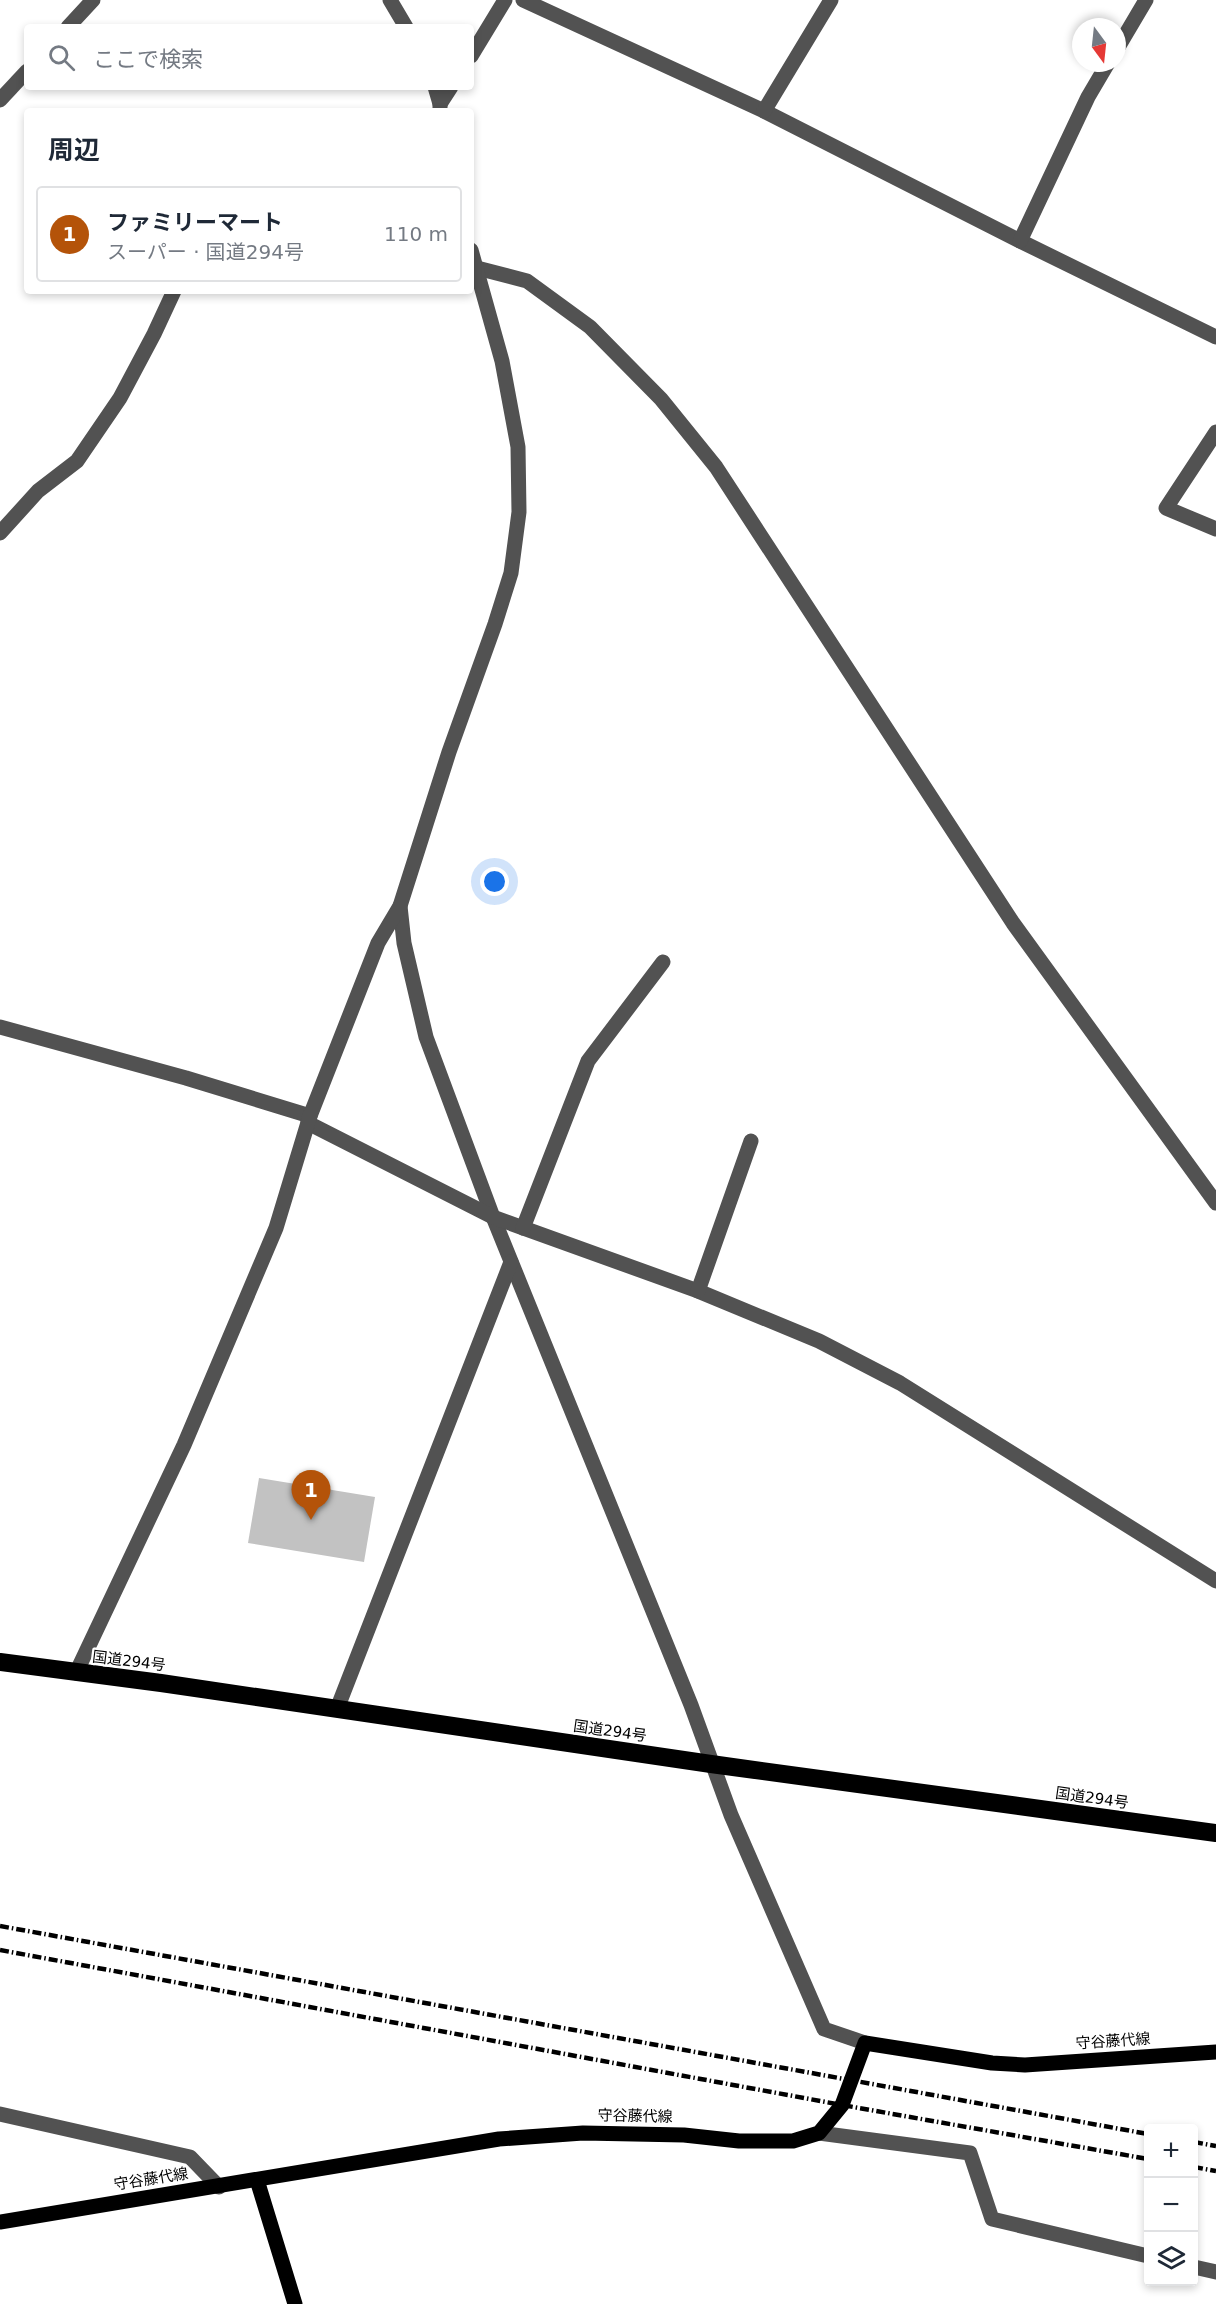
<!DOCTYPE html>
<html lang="ja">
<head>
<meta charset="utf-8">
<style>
  body { margin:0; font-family:"DejaVu Sans","Noto Sans JP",sans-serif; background:#f6f6f7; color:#1f2937 }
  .controls { position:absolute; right:18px; bottom:18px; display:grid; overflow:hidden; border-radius:6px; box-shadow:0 3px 9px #0003 }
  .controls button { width:54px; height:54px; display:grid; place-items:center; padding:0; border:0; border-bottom:2px solid #e0e1e3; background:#fff; color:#1f2937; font:30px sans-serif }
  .compass { position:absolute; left:1072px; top:18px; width:54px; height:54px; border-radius:50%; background:#fff; box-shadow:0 3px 9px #0003; rotate:165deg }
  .you { position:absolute; left:495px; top:882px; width:21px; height:21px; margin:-15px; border:4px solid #fff; border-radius:50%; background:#1a73e8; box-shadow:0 0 0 9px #1a73e833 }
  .badge { display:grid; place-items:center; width:39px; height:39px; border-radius:50%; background:#b45309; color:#fff; font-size:20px; font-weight:700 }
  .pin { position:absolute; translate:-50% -50px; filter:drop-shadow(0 2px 3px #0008) }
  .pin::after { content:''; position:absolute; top:32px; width:21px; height:18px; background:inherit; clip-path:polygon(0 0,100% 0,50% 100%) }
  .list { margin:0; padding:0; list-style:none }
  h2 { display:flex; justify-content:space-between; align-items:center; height:78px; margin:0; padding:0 24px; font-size:26px }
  h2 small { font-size:20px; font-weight:400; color:#747a83 }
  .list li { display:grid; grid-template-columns:39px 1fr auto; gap:18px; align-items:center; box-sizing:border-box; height:96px; margin:0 12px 12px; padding:0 12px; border:2px solid #e0e1e3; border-radius:6px }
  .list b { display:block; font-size:22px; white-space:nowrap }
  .list p { margin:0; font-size:20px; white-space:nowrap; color:#747a83 }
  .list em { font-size:20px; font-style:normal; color:#747a83 }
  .icon { flex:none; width:33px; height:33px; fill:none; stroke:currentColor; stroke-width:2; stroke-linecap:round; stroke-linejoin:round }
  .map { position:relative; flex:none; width:1216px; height:2304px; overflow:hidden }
  .search { position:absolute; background:#fff; box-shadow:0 3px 9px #0003; left:24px; top:24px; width:450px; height:66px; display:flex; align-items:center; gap:15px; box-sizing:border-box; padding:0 21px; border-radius:6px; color:#747a83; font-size:22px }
  .panel { position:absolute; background:#fff; box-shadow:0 3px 9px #0003; left:24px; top:108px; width:450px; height:186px; border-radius:6px }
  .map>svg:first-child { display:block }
  .building { fill:#c2c2c2 }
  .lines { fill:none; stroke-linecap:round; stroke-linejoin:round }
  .minor { stroke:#525252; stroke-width:15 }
  .major { stroke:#000; stroke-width:15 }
  .highway { stroke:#000; stroke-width:18 }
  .rail { stroke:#000; stroke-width:4.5; stroke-dasharray:9 3 1.5 3; stroke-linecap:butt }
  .labels { text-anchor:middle; stroke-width:4.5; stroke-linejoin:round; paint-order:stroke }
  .street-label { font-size:15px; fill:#000; stroke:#fff }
</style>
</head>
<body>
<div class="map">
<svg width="1216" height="2304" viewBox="0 0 1216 2304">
  <rect width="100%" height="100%" fill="#fff"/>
  <!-- building -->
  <polygon class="building" points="259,1478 375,1497 364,1562 248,1543"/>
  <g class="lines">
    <!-- minor -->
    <g class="minor">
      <polyline points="390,0 406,27"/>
      <polyline points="523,0 764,111 1020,241 1216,337"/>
      <polyline points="68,27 93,0"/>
      <polyline points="1117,49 1146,0"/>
      <polyline points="471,56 505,0"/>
      <polyline points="435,87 440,104 440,111"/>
      <polyline points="0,100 27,71"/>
      <polyline points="440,104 451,87"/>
      <polyline points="764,111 831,0"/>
      <polyline points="1020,241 1088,97 1108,63"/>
      <polyline points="477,268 527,281 590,327 661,399 716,467 1013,923 1216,1203"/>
      <polyline points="1216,432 1166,508 1216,529"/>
      <polyline points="0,533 38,491 77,461 120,398 154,334 174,291"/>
      <polyline points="400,906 404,943 426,1037 493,1217 691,1705 731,1815 824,2029 865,2043"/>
      <polyline points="0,1027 186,1078 310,1116"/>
      <polyline points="308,1123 493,1217 698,1291 819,1341 900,1383 1216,1581"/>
      <polyline points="523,1228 588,1061 663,962"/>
      <polyline points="698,1291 751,1141"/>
      <polyline points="76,1673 184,1445 276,1228 310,1116 378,943 400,906 449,752 495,624 511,573 519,512 518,447 502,361 471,250"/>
      <polyline points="337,1709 511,1262"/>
      <polyline points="0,2114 190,2157 219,2187"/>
      <polyline points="819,2133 970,2153 992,2219 1148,2256"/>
      <polyline points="1194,2267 1216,2272"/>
    </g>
    <!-- major -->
    <g class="major">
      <polyline points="257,2180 295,2304"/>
      <polyline points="0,2222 499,2139 583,2133 684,2135 739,2141 793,2141 819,2133 842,2105 865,2043 992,2063 1025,2065 1216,2052"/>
    </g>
    <!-- highway -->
    <polyline class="highway" points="0,1662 161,1683 711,1764 1216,1833"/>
    <!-- rail -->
    <g class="rail">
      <polyline points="0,1926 1148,2134"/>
      <polyline points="0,1950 842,2105 1148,2159"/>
      <polyline points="1194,2142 1216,2146"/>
      <polyline points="1194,2167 1216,2171"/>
    </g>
  </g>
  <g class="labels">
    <!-- street labels -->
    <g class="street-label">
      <text transform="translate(129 1661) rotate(7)" y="5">国道294号</text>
      <text transform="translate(610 1731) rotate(8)" y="5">国道294号</text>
      <text transform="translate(1092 1798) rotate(8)" y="5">国道294号</text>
      <text transform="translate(1113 2041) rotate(-4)" y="5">守谷藤代線</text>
      <text transform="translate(635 2116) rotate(1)" y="5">守谷藤代線</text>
      <text transform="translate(151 2179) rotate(-9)" y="5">守谷藤代線</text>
    </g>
  </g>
</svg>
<div class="controls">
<button>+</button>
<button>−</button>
<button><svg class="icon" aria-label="layers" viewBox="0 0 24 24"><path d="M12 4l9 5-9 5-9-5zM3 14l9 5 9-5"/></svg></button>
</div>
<svg class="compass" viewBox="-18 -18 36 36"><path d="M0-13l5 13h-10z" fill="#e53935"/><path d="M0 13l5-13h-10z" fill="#747a83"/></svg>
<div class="you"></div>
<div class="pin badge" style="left:311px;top:1520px">1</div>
<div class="search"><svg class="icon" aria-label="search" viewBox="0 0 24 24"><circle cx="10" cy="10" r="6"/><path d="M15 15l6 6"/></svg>ここで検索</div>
<section class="panel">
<h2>周辺<small></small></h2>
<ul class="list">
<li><span class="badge">1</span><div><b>ファミリーマート</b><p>スーパー · 国道294号</p></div><em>110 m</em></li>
</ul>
</section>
</div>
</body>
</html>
